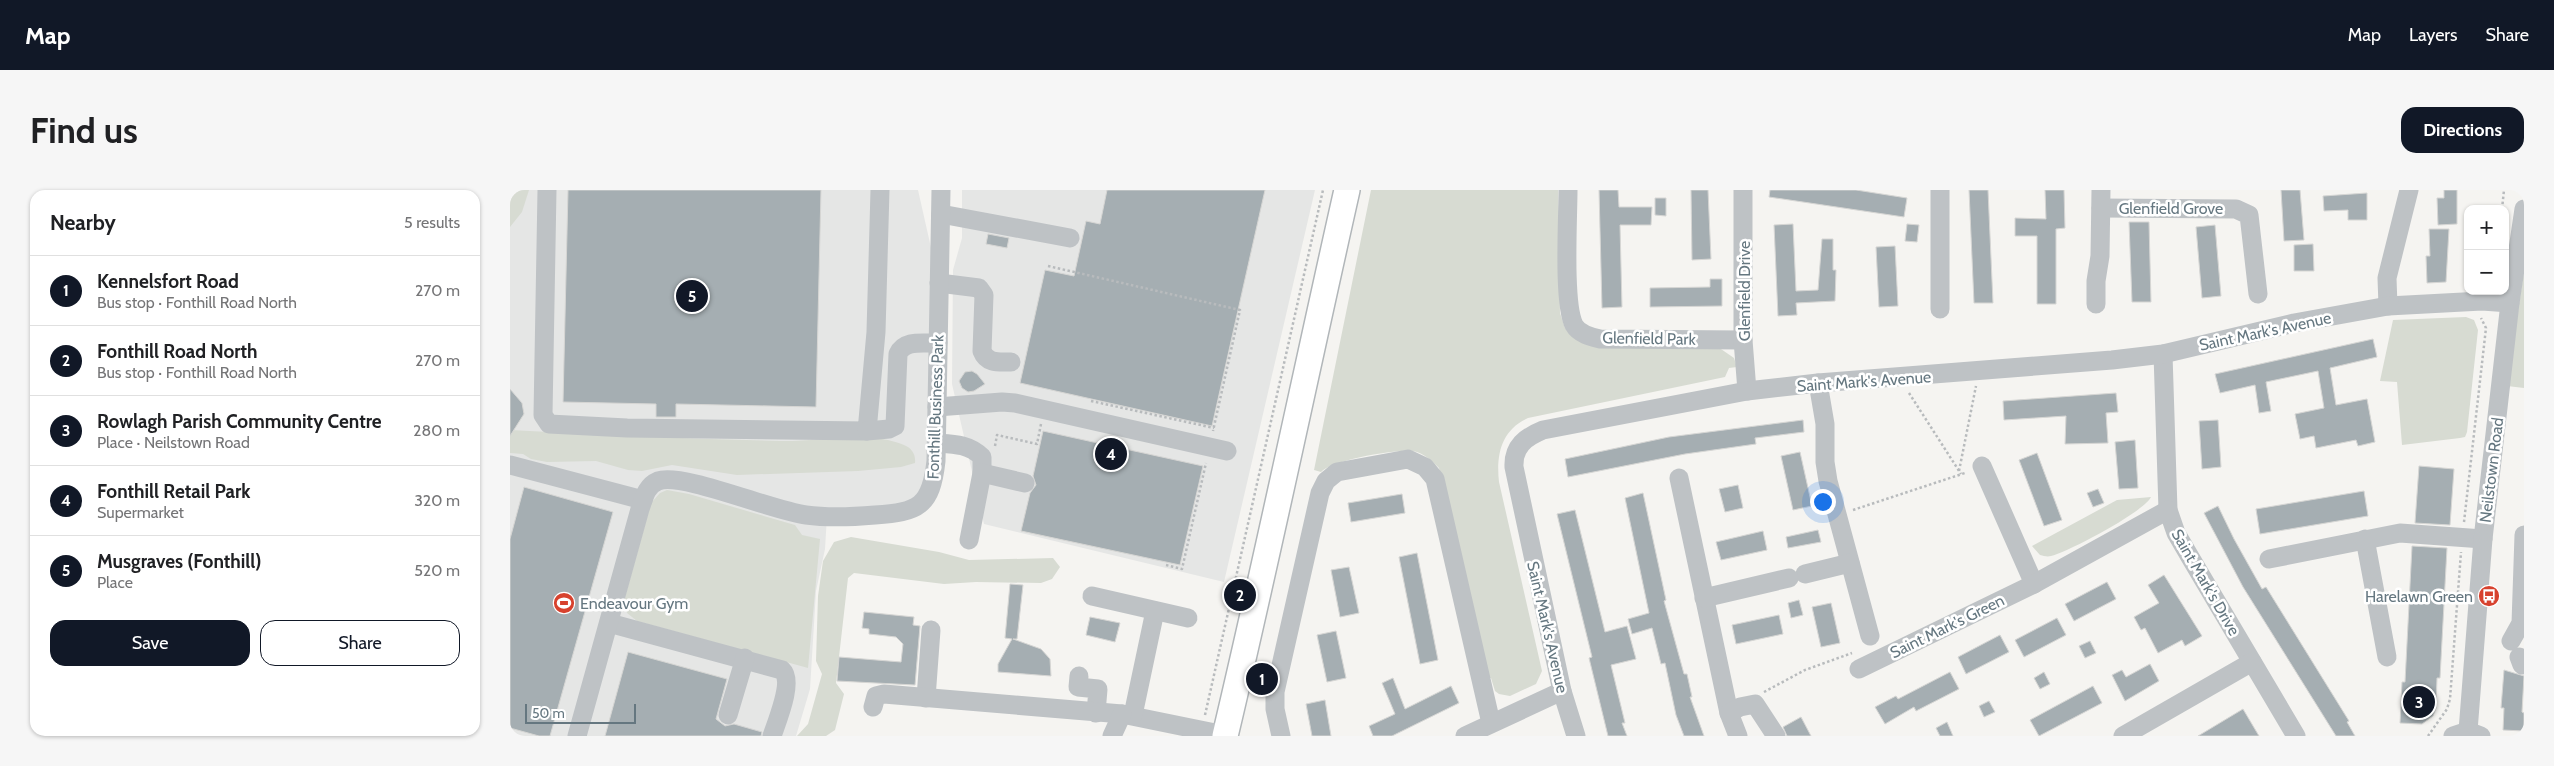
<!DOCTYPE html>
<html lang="en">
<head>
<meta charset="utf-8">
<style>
  body { margin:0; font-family:Cabin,sans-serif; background:#f6f6f6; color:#202124 }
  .controls { position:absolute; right:15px; top:15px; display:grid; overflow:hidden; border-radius:10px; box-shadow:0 1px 4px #0004 }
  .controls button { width:45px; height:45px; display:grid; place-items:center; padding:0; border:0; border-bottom:1px solid #e0e0e0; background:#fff; color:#202124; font:25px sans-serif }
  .scale { position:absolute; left:15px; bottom:12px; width:111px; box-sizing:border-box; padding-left:5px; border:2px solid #657780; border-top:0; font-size:14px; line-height:18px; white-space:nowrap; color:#657780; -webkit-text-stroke:4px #fff; paint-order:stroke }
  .you { position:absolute; left:1312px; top:311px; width:18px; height:18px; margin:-12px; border:4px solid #fff; border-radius:50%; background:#1a73e8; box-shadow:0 0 0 8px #1a73e833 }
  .badge { display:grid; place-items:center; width:32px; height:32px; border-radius:50%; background:#111827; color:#fff; font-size:16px; font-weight:700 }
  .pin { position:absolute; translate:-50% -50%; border:2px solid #fff; box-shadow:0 1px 5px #0006 }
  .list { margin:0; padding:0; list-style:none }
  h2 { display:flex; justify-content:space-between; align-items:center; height:65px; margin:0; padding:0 20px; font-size:21px }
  h2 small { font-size:16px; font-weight:400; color:#757577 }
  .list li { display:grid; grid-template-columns:32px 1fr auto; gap:15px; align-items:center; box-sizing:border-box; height:70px; padding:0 20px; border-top:1px solid #e0e0e0 }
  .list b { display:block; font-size:19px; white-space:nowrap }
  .list p { margin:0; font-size:16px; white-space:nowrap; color:#757577 }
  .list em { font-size:16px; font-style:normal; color:#757577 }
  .actions { display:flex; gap:10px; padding:15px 20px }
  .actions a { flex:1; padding:11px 0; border:1px solid #111827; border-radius:15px; text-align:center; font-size:18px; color:#111827 }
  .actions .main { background:#111827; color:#fff }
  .map { position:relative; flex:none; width:2014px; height:546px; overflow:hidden; border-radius:15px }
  header { display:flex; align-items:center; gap:30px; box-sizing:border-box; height:70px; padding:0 25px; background:#111827; color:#fff }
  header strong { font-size:24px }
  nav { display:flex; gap:28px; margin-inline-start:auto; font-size:18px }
  .intro { display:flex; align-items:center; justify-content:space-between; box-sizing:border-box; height:120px; padding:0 30px }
  h1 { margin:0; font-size:35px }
  .button { padding:12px 22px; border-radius:15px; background:#111827; color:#fff; font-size:18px; font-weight:700 }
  main { display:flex; gap:30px; padding:0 30px }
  aside { flex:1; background:#fff; border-radius:15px; box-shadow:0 1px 4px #0004 }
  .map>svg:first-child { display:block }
  .built { fill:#e5e6e5 }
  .green { fill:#d7dbd2 }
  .building { fill:#a5aeb2; stroke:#d6d6d4 }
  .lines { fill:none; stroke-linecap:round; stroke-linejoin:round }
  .major-casing { stroke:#b1b6b9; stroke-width:28 }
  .path { stroke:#b8bbbd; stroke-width:2.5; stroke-dasharray:2.5 2.5; stroke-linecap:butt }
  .minor { stroke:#bec2c5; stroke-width:19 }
  .major { stroke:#fff; stroke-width:25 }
  .labels { text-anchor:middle; stroke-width:5; stroke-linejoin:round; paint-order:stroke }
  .street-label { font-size:16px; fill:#657780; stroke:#fff }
  .poi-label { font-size:16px; fill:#657780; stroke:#fff; text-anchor:end }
</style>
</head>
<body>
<header>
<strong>Map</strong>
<nav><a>Map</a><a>Layers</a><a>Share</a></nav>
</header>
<div class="intro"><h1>Find us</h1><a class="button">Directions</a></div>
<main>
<aside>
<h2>Nearby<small>5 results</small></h2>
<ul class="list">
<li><span class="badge">1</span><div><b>Kennelsfort Road</b><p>Bus stop · Fonthill Road North</p></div><em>270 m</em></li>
<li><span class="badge">2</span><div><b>Fonthill Road North</b><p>Bus stop · Fonthill Road North</p></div><em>270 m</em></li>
<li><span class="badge">3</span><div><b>Rowlagh Parish Community Centre</b><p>Place · Neilstown Road</p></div><em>280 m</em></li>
<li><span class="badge">4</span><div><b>Fonthill Retail Park</b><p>Supermarket</p></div><em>320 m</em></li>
<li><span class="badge">5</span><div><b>Musgraves (Fonthill)</b><p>Place</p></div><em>520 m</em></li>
</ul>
<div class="actions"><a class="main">Save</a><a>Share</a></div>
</aside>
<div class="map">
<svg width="2014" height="546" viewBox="0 0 2014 546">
  <rect width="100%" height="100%" fill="#f5f4f1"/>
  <!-- built -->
  <g class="built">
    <polygon points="0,0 408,0 429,93 417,309 317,326 315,359 306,401 300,499 286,546 0,546"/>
    <polygon points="452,0 805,0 714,392 474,334 442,194 443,80 452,48"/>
  </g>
  <!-- green -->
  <g class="green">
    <polygon points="0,0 19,0 12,22 0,37"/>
    <path d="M861 0H1048L1050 123 1055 138 1061 145 1081 156 1208 157 1224 168 1227 177 1219 178 1215 187 1018 228C991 240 986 265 989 292L1032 481 1026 494 1000 506 989 504 985 501 981 488H974L929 278C922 271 914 263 903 261 887 259 821 270 811 282L804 280Z"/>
    <polygon points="2014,81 2014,198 1997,196"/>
    <polygon points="1956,127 1964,130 1968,140 1957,242 1955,247 1950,248 1892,255 1887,192 1870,191 1883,130"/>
    <path d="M0 240C90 245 180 249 270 251 307 252 360 240 394 255 402 258 406 265 405 273L391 277 348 281 227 285 162 275 132 281 118 280 86 271 37 272 21 269 13 264 0 263Z"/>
    <polygon points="157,300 179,304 278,333 285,335 292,345 310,349 298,478 127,431 117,423 114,411 141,313 150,303"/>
    <path d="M1641 307C1634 322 1558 362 1541 366 1537 367 1534 366 1530 365L1522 356 1607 310Z"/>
    <polygon points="341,347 429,362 459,370 543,368 550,377 542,389 531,393 466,392 434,394 344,383 338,388 326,493 334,504 325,540 316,546 287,546 298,534 312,484 306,471 308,406 313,371 324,352"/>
  </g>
  <!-- building -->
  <g class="building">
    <polygon points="58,0 311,0 306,217 166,214 166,227 146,227 146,214 53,212"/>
    <polygon points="597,0 755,0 702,236 510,193 535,80 564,86 576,31 590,34"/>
    <polygon points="1089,0 1108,0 1109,17 1142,17 1141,35 1110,35 1112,117 1092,118"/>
    <polygon points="1181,0 1198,0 1201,69 1182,70"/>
    <polygon points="1260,0 1346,0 1397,8 1394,27 1259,7"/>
    <polygon points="1459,0 1478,0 1483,113 1464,113"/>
    <polygon points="1535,0 1554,0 1555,38 1546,39 1546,114 1527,114 1527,46 1505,46 1505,28 1536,29"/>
    <polygon points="1771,0 1790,0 1794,50 1774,51"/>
    <polygon points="1934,0 1947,0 1947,34 1928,35 1927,8 1934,8"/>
    <polygon points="1857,3 1857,30 1838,30 1838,20 1814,21 1813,6"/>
    <polygon points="1145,8 1156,8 1156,26 1145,25"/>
    <polygon points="1619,32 1639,32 1641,112 1622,112"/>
    <polygon points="1283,34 1286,101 1308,100 1312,49 1323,49 1323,80 1326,80 1325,111 1286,113 1287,125 1268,126 1264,35"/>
    <polygon points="1397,34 1409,35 1407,52 1395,51"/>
    <polygon points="1705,35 1711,106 1692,108 1686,37"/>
    <polygon points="1919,39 1939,39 1936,92 1917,93 1916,66 1920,66"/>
    <polygon points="478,44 499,48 497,58 476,54"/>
    <polygon points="1803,54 1804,81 1784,81 1784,55"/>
    <polygon points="1385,56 1388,116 1369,117 1366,57"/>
    <polygon points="1200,89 1212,89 1212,116 1140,117 1140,98 1200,97"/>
    <polygon points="1863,149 1867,167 1820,178 1826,215 1857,209 1865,252 1848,256 1846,250 1806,258 1804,246 1790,249 1785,224 1814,218 1808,181 1756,192 1761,221 1749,223 1745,195 1710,203 1705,184"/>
    <polygon points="462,181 467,184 475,194 464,201 458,202 452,198 449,191 455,182"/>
    <polygon points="0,199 12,213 14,224 0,246"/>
    <polygon points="1606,203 1608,222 1596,223 1598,253 1555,254 1556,226 1494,230 1493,211"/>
    <polygon points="1293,230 1294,242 1245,248 1246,254 1175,264 1058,287 1055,269 1159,247"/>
    <polygon points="1708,230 1711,277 1692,279 1689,231"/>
    <polygon points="533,241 693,276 670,375 511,341 520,303 526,295 523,286"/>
    <polygon points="1625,250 1628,298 1609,299 1605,252"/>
    <polygon points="1290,262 1302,316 1283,320 1271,266"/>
    <polygon points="1527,263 1552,330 1534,336 1509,270"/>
    <polygon points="1909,276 1944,279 1940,335 1905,333"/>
    <polygon points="1228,295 1233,318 1215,322 1209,299"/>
    <polygon points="14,297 103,322 40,546 29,546 0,538 0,349"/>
    <polygon points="1588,299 1594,313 1583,317 1577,303"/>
    <polygon points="1854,301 1858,326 1750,344 1746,319"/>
    <polygon points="1133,303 1156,410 1154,411 1174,484 1177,484 1182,507 1180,507 1194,546 1174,546 1166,525 1155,473 1151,474 1142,438 1122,444 1118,429 1139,423 1115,308"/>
    <polygon points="892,304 895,323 841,332 838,313"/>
    <polygon points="1708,316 1724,349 1752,399 1756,397 1839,531 1837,532 1845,546 1826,546 1733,397 1694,323"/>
    <polygon points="1065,320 1095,442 1117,436 1126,469 1101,475 1115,533 1112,533 1117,546 1098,546 1079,468 1082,467 1047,324"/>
    <polygon points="1308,340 1311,352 1278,358 1276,347"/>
    <polygon points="1253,341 1257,360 1211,370 1206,352"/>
    <polygon points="1902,356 1937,358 1930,488 1927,488 1926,518 1923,526 1912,534 1890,533 1892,492 1895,492"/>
    <polygon points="907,363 928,470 910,474 889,367"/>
    <polygon points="839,377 849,423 830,427 821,380"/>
    <polygon points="1654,385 1692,446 1675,456 1672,450 1648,463 1635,438 1631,440 1624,427 1649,413 1638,395"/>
    <polygon points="1597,392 1606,409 1564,431 1555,414"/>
    <polygon points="500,394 513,395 507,449 503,449 531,459 540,469 541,486 488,482 488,474 502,449 495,448"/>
    <polygon points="1289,410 1293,425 1281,428 1278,413"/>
    <polygon points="1321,413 1330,453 1311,457 1302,417"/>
    <polygon points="354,422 404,427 403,435 410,436 405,495 327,491 329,467 391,472 393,454 386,447 359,444 359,439 352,438"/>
    <polygon points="1269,425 1273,444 1226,454 1222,435"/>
    <polygon points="580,427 610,433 605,452 576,445"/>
    <polygon points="1547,428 1556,445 1514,467 1505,450"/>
    <polygon points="826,441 836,488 817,492 807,445"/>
    <polygon points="1490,445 1499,462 1456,484 1448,467"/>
    <polygon points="1580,451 1586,463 1575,468 1569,456"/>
    <polygon points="118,462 217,489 206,529 215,536 224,534 252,542 251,546 95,546"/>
    <polygon points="1640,474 1649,491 1615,511 1602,485 1612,480 1616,487"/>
    <polygon points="1994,480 2014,486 2012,522 2014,523 2014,541 1993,540 1994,518 1991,518"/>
    <polygon points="1440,482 1449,499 1406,521 1404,517 1375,534 1365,517 1386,506 1388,509"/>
    <polygon points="1534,482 1540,494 1530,499 1524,488"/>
    <polygon points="883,488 895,519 941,496 949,513 882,546 863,546 859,536 885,524 872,493"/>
    <polygon points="1583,496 1592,513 1529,546 1520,530"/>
    <polygon points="815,510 821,546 802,546 796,514"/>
    <polygon points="1479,511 1485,522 1474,527 1469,516"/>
    <polygon points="1733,519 1749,546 1688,546"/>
    <polygon points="1291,527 1301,546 1277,546 1273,537"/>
    <polygon points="1437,532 1443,546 1430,546 1426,538"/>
  </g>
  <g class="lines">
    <!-- major casing -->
    <g class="major-casing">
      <path id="major" d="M715 546C758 365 796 182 837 0"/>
    </g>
    <!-- path -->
    <g class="path">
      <polyline points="1992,19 1994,0"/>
      <polyline points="538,76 730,120 703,241"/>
      <polyline points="1399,203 1451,284"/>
      <polyline points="581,211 704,238"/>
      <polyline points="485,256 487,245 527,254 531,234"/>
      <polyline points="1449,281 1466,196"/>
      <polyline points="1343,320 1455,283"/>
      <polyline points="1954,332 1976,138 1971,128"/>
      <polyline points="656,375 672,379 696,273"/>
      <polyline points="1254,502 1295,480 1342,463"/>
      <polyline points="695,525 813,0"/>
      <polyline points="1918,546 1937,519 1940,509 1951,362"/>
    </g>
    <!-- minor -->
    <g class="minor">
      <polyline points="37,0 33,225 39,234 117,238 357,241 366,142 370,0"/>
      <path d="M1058 0C1058 29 1053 113 1064 135 1069 144 1081 147 1090 149L1233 150"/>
      <polyline points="1233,0 1233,150 1237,201"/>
      <polyline points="1430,0 1430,119"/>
      <polyline points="1591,18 1726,19 1739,25 1748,104"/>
      <polyline points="431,24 560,48"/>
      <path d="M429 93 469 98 474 105 472 161C477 174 489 172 501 172"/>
      <polyline points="1586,114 1586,91 1590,66 1591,0"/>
      <polyline points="1878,116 1877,88 1899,0"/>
      <polyline points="1653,164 1658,320 1666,343 1680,367 1786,546"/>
      <polyline points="1308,193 1315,234 1315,272 1318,291 1360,446"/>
      <polyline points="427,217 492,212 505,213 717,261"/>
      <path d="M357 241 379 239 385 236 388 164C395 149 414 154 428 153"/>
      <path d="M427 253C444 254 459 254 472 267V283L459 350"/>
      <polyline points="0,275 133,310"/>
      <polyline points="1472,276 1524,394"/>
      <polyline points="472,283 515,293"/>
      <polyline points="1169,288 1219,523 1228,546"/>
      <polyline points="1855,349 1877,467"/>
      <polyline points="1759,369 1890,343 1973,349"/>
      <polyline points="1295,384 1340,373"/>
      <polyline points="582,406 678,428"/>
      <polyline points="1194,408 1279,388"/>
      <path d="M99 433 272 480C284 491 267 531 262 546"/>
      <polyline points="2001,451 2011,433 2014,345"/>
      <polyline points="2009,467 2012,475"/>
      <polyline points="1349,479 1524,394 1658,320"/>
      <polyline points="569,486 568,497 588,499 586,523"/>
      <polyline points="416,508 421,440"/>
      <polyline points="363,517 366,506 374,504 612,524 715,545"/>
      <polyline points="1219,523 1230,517 1245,514 1266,546"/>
      <polyline points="218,525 235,468"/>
      <polyline points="623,525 645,421"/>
      <polyline points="1958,541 1973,349 2000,113 2014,19"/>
      <path d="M67 546 130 319C134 308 136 296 148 291 172 282 263 321 296 325 318 328 342 327 365 325 408 322 421 317 426 271L431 0"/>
      <polyline points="602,546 612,524"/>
      <polyline points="771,546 765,519 765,502 810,303 816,291 827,282 898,269 915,277 925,289 981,533"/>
      <polyline points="955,546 1052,501"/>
      <path d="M1066 546 1052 501 1004 277C1003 256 1016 247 1033 240L1237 201 1308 193 1602 170 1653 164 1784 133 1878 116 1972 111 2000 113"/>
      <polyline points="1613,546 1742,472"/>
      <polyline points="1943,546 1958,541 1971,546"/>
    </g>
    <!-- major -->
    <use href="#major" class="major"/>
  </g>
  <!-- icons -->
  <defs>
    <g id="bus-disc" transform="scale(1.125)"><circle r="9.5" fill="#d7422e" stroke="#fff"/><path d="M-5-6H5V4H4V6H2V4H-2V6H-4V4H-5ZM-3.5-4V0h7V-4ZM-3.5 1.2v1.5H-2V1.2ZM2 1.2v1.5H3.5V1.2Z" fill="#fff"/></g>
    <g id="stadium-disc" transform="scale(1.125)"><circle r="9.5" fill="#d7422e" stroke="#fff"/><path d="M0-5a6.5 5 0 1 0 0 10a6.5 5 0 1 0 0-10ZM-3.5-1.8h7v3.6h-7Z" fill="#fff"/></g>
  </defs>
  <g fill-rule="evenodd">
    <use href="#bus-disc" x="1979" y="406"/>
    <use href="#stadium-disc" x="54" y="413"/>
  </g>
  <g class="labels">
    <!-- street labels -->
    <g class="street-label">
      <text x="1661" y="24">Glenfield Grove</text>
      <text transform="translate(1234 101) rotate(-90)" y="6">Glenfield Drive</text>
      <text transform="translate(1755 141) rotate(-12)" y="6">Saint Mark's Avenue</text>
      <text transform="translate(1139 148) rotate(1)" y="6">Glenfield Park</text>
      <text transform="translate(1354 191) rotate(-4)" y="6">Saint Mark's Avenue</text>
      <text transform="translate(425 217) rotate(-88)" y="6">Fonthill Business Park</text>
      <text transform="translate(1981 280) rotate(-83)" y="6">Neilstown Road</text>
      <text transform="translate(1696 392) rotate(60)" y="6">Saint Mark's Drive</text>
      <text transform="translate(1437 436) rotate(-26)" y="6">Saint Mark's Green</text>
      <text transform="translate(1038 437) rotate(77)" y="6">Saint Mark's Avenue</text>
    </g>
    <!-- poi labels -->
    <g class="poi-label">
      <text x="1963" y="412">Harelawn Green</text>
      <text x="70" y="419" text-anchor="start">Endeavour Gym</text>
    </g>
  </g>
</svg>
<div class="controls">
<button>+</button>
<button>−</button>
</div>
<div class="scale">50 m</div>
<div class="you"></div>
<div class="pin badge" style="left:752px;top:489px">1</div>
<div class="pin badge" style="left:730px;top:405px">2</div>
<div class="pin badge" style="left:1909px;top:512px">3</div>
<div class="pin badge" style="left:601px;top:264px">4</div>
<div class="pin badge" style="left:182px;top:106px">5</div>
</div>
</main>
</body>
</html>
